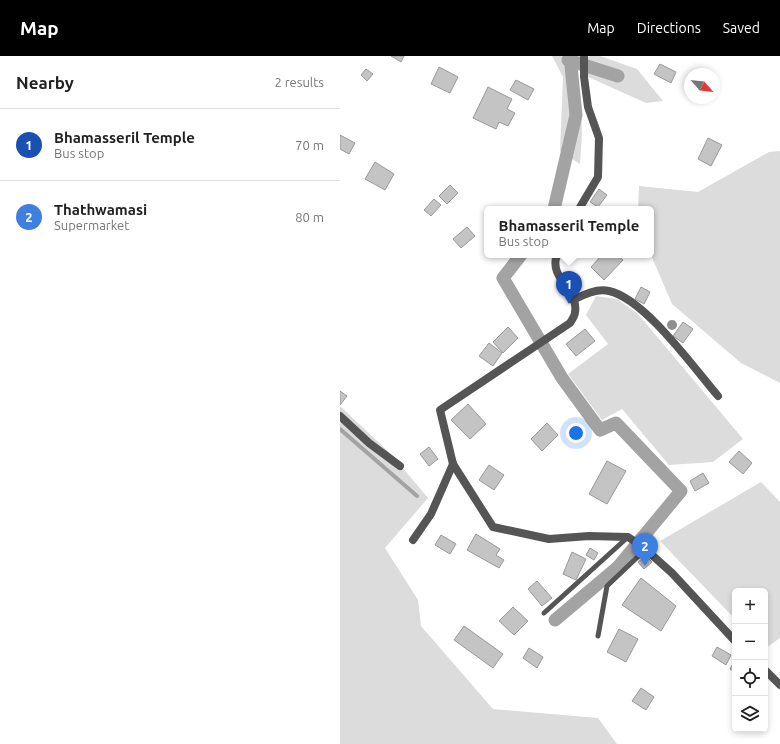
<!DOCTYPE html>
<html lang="en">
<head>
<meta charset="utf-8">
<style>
  body { margin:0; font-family:Ubuntu,sans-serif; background:#f2f2f2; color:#222 }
  .controls { position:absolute; right:12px; bottom:12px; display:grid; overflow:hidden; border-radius:6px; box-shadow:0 2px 6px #0003 }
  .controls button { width:36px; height:36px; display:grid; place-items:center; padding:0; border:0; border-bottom:1px solid #e0e0e0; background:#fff; color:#222; font:20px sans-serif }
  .compass { position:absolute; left:344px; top:12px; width:36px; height:36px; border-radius:50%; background:#fff; box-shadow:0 2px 6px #0003; rotate:118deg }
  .you { position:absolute; left:236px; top:377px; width:14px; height:14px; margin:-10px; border:3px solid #fff; border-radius:50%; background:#1a73e8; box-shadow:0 0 0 6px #1a73e833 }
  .badge { display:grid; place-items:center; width:26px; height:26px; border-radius:50%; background:#000; color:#fff; font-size:13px; font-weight:700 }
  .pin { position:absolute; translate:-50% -33px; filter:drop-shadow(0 1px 2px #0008) }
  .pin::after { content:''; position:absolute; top:21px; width:14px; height:12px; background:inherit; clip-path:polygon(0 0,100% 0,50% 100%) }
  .popup { position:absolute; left:144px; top:150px; width:170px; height:52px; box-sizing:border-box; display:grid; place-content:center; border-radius:6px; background:#fff; filter:drop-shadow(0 1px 3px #0005); font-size:13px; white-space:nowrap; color:#767676 }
  .popup b { font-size:15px; color:#222 }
  .popup::after { content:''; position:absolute; left:50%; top:100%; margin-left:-8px; border:8px solid transparent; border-top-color:#fff }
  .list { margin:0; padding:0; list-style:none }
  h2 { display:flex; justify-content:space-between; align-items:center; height:52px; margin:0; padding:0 16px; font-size:17px }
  h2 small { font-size:13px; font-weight:400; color:#767676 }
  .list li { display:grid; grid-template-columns:26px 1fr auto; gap:12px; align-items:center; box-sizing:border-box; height:72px; padding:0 16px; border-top:1px solid #e0e0e0 }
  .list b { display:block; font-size:15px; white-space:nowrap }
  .list p { margin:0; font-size:13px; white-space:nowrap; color:#767676 }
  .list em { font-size:13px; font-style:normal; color:#767676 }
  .icon { flex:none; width:22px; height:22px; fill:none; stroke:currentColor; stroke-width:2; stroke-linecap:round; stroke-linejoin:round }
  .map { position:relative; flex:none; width:440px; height:688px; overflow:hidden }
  header { display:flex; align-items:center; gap:24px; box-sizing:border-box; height:56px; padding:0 20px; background:#000; color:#fff }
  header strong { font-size:19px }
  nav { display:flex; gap:22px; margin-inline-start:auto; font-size:14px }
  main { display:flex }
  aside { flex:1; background:#fff }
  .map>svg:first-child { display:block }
  .green { fill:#dcdcdc }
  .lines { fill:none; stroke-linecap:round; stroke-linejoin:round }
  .stream { stroke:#a3a3a3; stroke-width:4 }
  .canal { stroke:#a3a3a3; stroke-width:13 }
  .building { fill:#c4c4c4; stroke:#999 }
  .service { stroke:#555; stroke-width:5 }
  .minor { stroke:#555; stroke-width:8 }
  .tertiary { stroke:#555; stroke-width:8 }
  .tree { fill:#8f8f8f }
</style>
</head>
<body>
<header>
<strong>Map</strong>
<nav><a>Map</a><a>Directions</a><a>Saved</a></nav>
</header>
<main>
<aside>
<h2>Nearby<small>2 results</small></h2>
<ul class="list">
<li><span class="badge" style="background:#1a4fb4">1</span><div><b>Bhamasseril Temple</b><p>Bus stop</p></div><em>70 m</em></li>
<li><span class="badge" style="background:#3f7fe0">2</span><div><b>Thathwamasi</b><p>Supermarket</p></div><em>80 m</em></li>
</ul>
</aside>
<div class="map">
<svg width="440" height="688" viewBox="0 0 440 688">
  <rect width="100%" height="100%" fill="#fff"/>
  <!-- green -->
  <g class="green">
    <path d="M212 0H240C234 24 239 35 241 58 243 75 241 92 240 108L220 95 223 21Z"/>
    <polygon points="250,0 260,0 297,13 323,45 306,47 246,20 247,2"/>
    <polygon points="440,95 440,327 401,307 332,248 311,199 311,153 298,153 299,130 358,136 429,96"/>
    <polygon points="256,240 277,243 298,258 403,383 373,406 329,409 282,353 262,364 228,318 268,288 246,259"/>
    <polygon points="0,350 51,398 88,442 45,492 78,544 81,570 153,653 258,662 277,688 0,688"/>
    <polygon points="421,426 440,446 440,582 426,592 425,535 395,535 395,563 320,485"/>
  </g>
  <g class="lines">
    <!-- stream -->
    <polyline class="stream" points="0,373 77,440"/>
    <!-- canal -->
    <g class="canal">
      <polyline points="228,4 278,20"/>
      <polyline points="214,153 236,59 230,0"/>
      <polyline points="181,199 163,222 222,322 260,374 276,367 341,435 278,511 215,564"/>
    </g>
  </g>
  <!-- building -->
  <g class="building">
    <polygon points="51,0 64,0 61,6"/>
    <polygon points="320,8 336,16 331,27 314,18"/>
    <polygon points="99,11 118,21 110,37 91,28"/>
    <polygon points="26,13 33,18 27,25 21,19"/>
    <polygon points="176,24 194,33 188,44 170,34"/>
    <polygon points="148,31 172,43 167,53 175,57 168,70 159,66 156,73 133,62"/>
    <polygon points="0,79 15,87 9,98 0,93"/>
    <polygon points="368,82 382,89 371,110 358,103"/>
    <polygon points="35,106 54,118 45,134 25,123"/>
    <polygon points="110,129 118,137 107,148 99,140"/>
    <polygon points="259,133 267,139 258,151 250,146"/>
    <polygon points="94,143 101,149 91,160 84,154"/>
    <polygon points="127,171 135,180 121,192 113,183"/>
    <polygon points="260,199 277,199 283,204 264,224 251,211 261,200"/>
    <polygon points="301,231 310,236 304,248 295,243"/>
    <polygon points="343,266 353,273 343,287 333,280"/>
    <polygon points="168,271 178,282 163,297 153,286"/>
    <polygon points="245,273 255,285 236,300 226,288"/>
    <polygon points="149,287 162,297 153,310 139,300"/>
    <polygon points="0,335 7,340 0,349"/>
    <polygon points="128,348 146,368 130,383 111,364"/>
    <polygon points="207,367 218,379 202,395 191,383"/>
    <polygon points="89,391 98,403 89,410 80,398"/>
    <polygon points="399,395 412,407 403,418 389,406"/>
    <polygon points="267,405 286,415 267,448 249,438"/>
    <polygon points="149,409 164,419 154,434 139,424"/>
    <polygon points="363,417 369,427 355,435 350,425"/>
    <polygon points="136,478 160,493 156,499 164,504 159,512 127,494"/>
    <polygon points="101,479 116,488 110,498 95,489"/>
    <polygon points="250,492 258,497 254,504 246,499"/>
    <polygon points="232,496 246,503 236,524 223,518"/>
    <polygon points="306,500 312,506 304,513 298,506"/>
    <polygon points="301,522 336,550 321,575 282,549"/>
    <polygon points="197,525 212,542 202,550 188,533"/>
    <polygon points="173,551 188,565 174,579 159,565"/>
    <polygon points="124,570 163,598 153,612 114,584"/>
    <polygon points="279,573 298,583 286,606 267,596"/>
    <polygon points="377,591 391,599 386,609 372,600"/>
    <polygon points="189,592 203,601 197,612 183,602"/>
    <polygon points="395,604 395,616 390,613"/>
    <polygon points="301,632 314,641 306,654 292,645"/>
  </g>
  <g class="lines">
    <!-- service -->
    <g class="service">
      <polyline points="204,557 288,481"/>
      <polyline points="258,580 267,530 306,493"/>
    </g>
    <!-- minor -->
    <g class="minor">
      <polyline points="239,153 258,121 259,82 248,51 244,21 244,0"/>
      <path d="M217 199C208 222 239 234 235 256 235 259 232 264 230 267L100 354 113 408 153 471 209 483 249 480 288 481 303 491"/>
      <path d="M233 244C243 239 257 232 269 235 305 243 353 311 378 340"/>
      <polyline points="0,360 29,387 60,410"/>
      <polyline points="73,484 91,458 113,408"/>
    </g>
    <!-- tertiary -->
    <g class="tertiary">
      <polyline points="303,491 332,517 395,585"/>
      <polyline points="425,614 440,629"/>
    </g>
  </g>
  <!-- trees -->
  <circle class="tree" cx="332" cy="269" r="5"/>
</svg>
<div class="controls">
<button>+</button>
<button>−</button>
<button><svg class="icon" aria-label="locate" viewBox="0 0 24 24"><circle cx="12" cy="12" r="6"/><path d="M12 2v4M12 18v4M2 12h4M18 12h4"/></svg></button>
<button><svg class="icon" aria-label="layers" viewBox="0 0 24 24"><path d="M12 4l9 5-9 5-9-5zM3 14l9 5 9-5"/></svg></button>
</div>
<svg class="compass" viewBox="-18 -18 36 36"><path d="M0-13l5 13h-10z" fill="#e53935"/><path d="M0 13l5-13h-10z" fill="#767676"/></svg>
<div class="you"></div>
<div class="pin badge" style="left:229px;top:248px;background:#1a4fb4">1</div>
<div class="popup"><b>Bhamasseril Temple</b>Bus stop</div>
<div class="pin badge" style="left:305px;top:510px;background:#3f7fe0">2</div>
</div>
</main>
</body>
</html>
